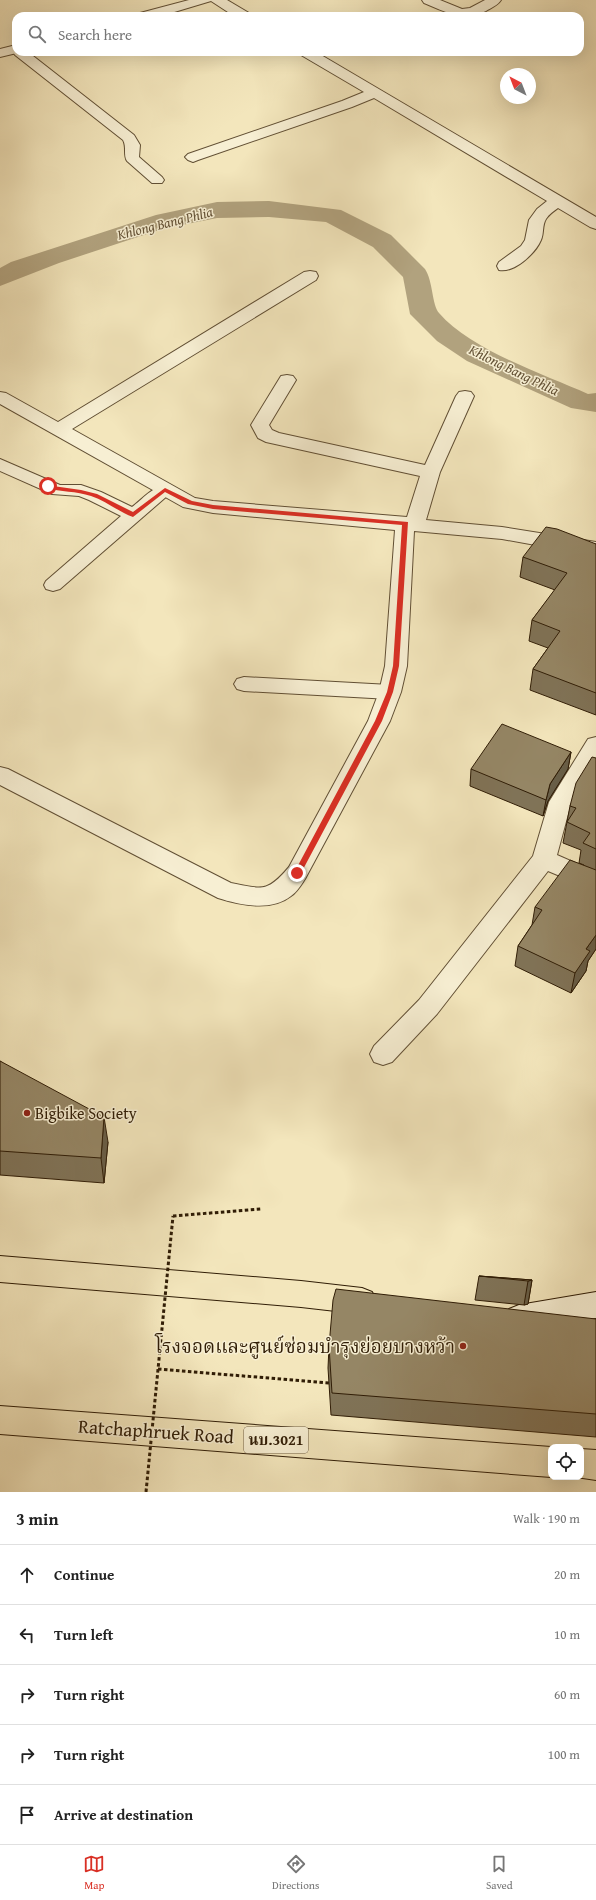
<!DOCTYPE html>
<html lang="en">
<head>
<meta charset="utf-8">
<style>
  body { margin:0; font-family:"Gentium Book Plus","Noto Serif Thai",serif; background:#f2f2f2; color:#222 }
  .controls { position:absolute; right:12px; bottom:12px; display:grid; overflow:hidden; border-radius:8px; box-shadow:0 4px 16px #0002 }
  .controls button { width:36px; height:36px; display:grid; place-items:center; padding:0; border:0; border-bottom:1px solid #e0e0e0; background:#fff; color:#222; font:20px sans-serif }
  .compass { position:absolute; left:500px; top:68px; width:36px; height:36px; border-radius:50%; background:#fff; box-shadow:0 4px 16px #0002; rotate:318deg }
  .stop { position:absolute; width:12px; height:12px; margin:-9px; border:3px solid #d93025; border-radius:50%; background:#fff }
  .stop.end { background:#d93025; border-color:#fff; box-shadow:0 1px 4px #0008 }
  .list { margin:0; padding:0; list-style:none }
  h2 { display:flex; justify-content:space-between; align-items:center; height:52px; margin:0; padding:0 16px; font-size:17px }
  h2 small { font-size:13px; font-weight:400; color:#767676 }
  .list li { display:grid; grid-template-columns:26px 1fr auto; gap:12px; align-items:center; box-sizing:border-box; height:60px; padding:0 16px; border-top:1px solid #e0e0e0 }
  .list b { display:block; font-size:15px; white-space:nowrap }
  .list em { font-size:13px; font-style:normal; color:#767676 }
  .icon { flex:none; width:22px; height:22px; fill:none; stroke:currentColor; stroke-width:2; stroke-linecap:round; stroke-linejoin:round }
  .map { position:relative; flex:none; width:596px; height:1492px; overflow:hidden }
  .search { position:absolute; background:#fff; box-shadow:0 4px 16px #0002; left:12px; right:12px; top:12px; height:44px; display:flex; align-items:center; gap:10px; box-sizing:border-box; padding:0 14px; border-radius:12px; color:#767676; font-size:15px }
  .sheet { height:352px; background:#fff }
  nav { display:flex; justify-content:space-around; align-items:center; box-sizing:border-box; height:56px; border-top:1px solid #e0e0e0; background:#fff; font-size:11px; color:#767676 }
  nav a { display:grid; justify-items:center; gap:2px }
  nav .on { color:#d93025 }
  .map>svg:first-child { display:block }
  .lines { fill:none; stroke-linecap:round; stroke-linejoin:round }
  .canal { fill:#b1a27e; fill-rule:evenodd }
  .lane-casing { stroke:#614f34; stroke-width:2 }
  .street-casing { stroke:#614f34; stroke-width:2 }
  .secondary-casing { stroke:#301d06; stroke-width:2 }
  .primary-casing { stroke:#301d06; stroke-width:2 }
  .path { stroke:#301d06; stroke-width:3; stroke-dasharray:3.5 2.5; stroke-linecap:butt }
  .lane { fill:#f7efd3; fill-rule:evenodd }
  .street { fill:#f7efd3; fill-rule:evenodd }
  .secondary { fill:#f7efd3; fill-rule:evenodd }
  .primary { fill:#f3e6bc; fill-rule:evenodd }
  .path-bridge { stroke:#301d06; stroke-width:3; stroke-dasharray:3.5 2.5; stroke-linecap:butt }
  .wall { fill:#807357; stroke:#301d06 }
  .shaded-wall { fill:#685e47; stroke:#301d06 }
  .building { fill:#958665; stroke:#301d06 }
  .route { fill:#d93025 }
  .poi-dot { fill:#8f2418; stroke:#f7efd3; stroke-width:1.5 }
  .labels { text-anchor:middle; stroke-width:3; stroke-linejoin:round; paint-order:stroke }
  .far-water-label { font-size:14px; font-style:italic; fill:#645236; stroke:#f7efd3 }
  .shield { fill:#f7efd3; stroke:#6c5c44; stroke-width:1 }
  .shield-label { font-size:15px; font-weight:bold; fill:#301d06 }
  .poi-label { font-size:16px; fill:#301d06; stroke:#f7efd3; text-anchor:start }
  .near-poi-label { font-size:19px; fill:#301d06; stroke:#f7efd3; text-anchor:end }
  .near-street-label { font-size:19px; fill:#301d06; stroke:#f7efd3 }
</style>
</head>
<body>
<div class="map">
<svg width="596" height="1492" viewBox="0 0 596 1492">
  <rect width="100%" height="100%" fill="#f3e6bc"/>
  <filter id="stains"><feTurbulence type="fractalNoise" baseFrequency=".005" numOctaves="4"/><feColorMatrix values="0 0 0 0 .2 0 0 0 0 .09 0 0 0 0 .02 0 0 0 .5 -.17"/></filter>
  <radialGradient id="worn" r=".72"><stop offset=".6" stop-color="#630" stop-opacity="0"/><stop offset="1" stop-color="#630" stop-opacity=".3"/></radialGradient>
  <g class="lines">
    <!-- canal -->
    <path class="canal" d="M269 201 341 210 391 235 425 269C433 281 432 305 439 313 471 350 543 374 588 394L596 393V412L571 408 467 361 437 341 410 314 403 277 373 247 326 222 269 217 217 218 162 229 59 263 0 286V268L11 262 156 215 217 202Z"/>
    <!-- lane casing -->
    <g class="lane-casing">
      <g id="lane">
        <path d="M15 49 16 52H28L134 135 140 145 139 157 162 177 164 180 162 183H152L127 161C123 155 127 147 123 140L15 55 13 52Z"/>
        <path d="M0 459 60 485H81L101 492 132 507C143 499 156 482 171 486L174 490 60 589 53 591 46 589 44 585 46 581 121 516 89 500 79 496 52 494 0 471Z"/>
        <polygon points="244,677 390,685 397,687 400,692 397,697 390,699 244,691 237,689 234,684 237,679"/>
      </g>
    </g>
    <!-- street casing -->
    <g class="street-casing">
      <g id="street">
        <polygon points="189,0 227,0 249,13 251,16 234,16 211,1 161,16 138,16 140,13"/>
        <path d="M422 0H440L462 9 470 8 485 0H501C498 5 491 8 486 11 464 22 445 12 424 3Z"/>
        <polygon points="16,45 16,52 21,52 0,57 0,49"/>
        <path d="M299 52H316L596 217V229L590 227 558 208C554 211 549 214 546 219 542 225 544 234 541 240 535 254 514 273 499 270L497 266 499 262 521 246 525 240 529 220 537 209 547 201 374 98 352 107 198 160 193 162 188 160 185 157 188 154 342 101 364 92 301 55Z"/>
        <path d="M310 271 316 272 318 276 316 280 72 429 195 498 213 501 407 517 420 476 266 442 258 438 251 425 281 376 287 375 293 376 296 380 269 425 272 430 279 433 425 465 456 396 459 392 465 391 471 392 474 396 440 472 426 520 502 527 596 542V556L502 539 414 531 407 666 401 692 390 721 305 879C301 885 297 892 291 896 271 912 240 905 218 898L0 785V767L8 769 231 883C263 889 267 893 289 867L368 721 379 692 385 666 395 530 213 513 183 507 0 404V392L6 393 58 422 304 272Z"/>
        <polygon points="596,737 596,763 571,803 557,855 596,872 596,891 548,871 437,1014 392,1062 383,1065 374,1062 370,1054 374,1046 419,1000 533,856 549,802 588,739"/>
      </g>
    </g>
    <!-- secondary casing -->
    <g class="secondary-casing">
      <polygon id="secondary" points="596,1292 596,1318 519,1331 509,1327 505,1318 509,1309 519,1305"/>
    </g>
    <!-- primary casing -->
    <g class="primary-casing">
      <g id="primary">
        <polygon points="0,1256 301,1281 362,1288 372,1292 376,1301 372,1310 362,1314 301,1307 0,1282"/>
        <polygon points="0,1406 551,1447 551,1477 0,1434"/>
        <polygon points="581,1449 596,1450 596,1480 576,1477 581,1477"/>
      </g>
    </g>
    <!-- path -->
    <g class="path">
      <polyline points="173,1216 261,1209"/>
      <polyline points="158,1369 329,1383"/>
    </g>
    <!-- lane -->
    <use href="#lane" class="lane"/>
    <!-- street -->
    <use href="#street" class="street"/>
    <!-- secondary -->
    <use href="#secondary" class="secondary"/>
    <!-- primary -->
    <use href="#primary" class="primary"/>
    <!-- path-bridge -->
    <polyline class="path-bridge" points="146,1492 173,1216"/>
  </g>
  <!-- wall -->
  <g class="wall">
    <polygon points="596,544 596,715 530,690 533,669 548,648 529,641 532,620 555,590 520,577 523,557"/>
    <polygon points="571,752 568,769 548,801 543,816 470,786 471,769"/>
    <polygon points="596,758 596,949 588,961 586,971 571,993 515,966 518,946 532,925 535,907 584,865 579,863 581,850 563,843 570,806"/>
    <polygon points="0,1061 108,1142 104,1183 0,1175"/>
    <polygon points="479,1276 532,1280 528,1304 524,1305 475,1300"/>
    <polygon points="596,1319 596,1437 331,1415 328,1368 329,1346"/>
  </g>
  <!-- shaded-wall -->
  <g class="shaded-wall">
    <polygon points="571,752 568,769 548,801 543,816 546,800 550,784"/>
    <polygon points="596,935 596,949 588,961 586,971 571,993 575,973 586,949"/>
    <polygon points="104,1117 108,1142 104,1183 101,1158"/>
    <polygon points="532,1280 528,1304 524,1305 528,1281"/>
  </g>
  <!-- building -->
  <g class="building">
    <polygon points="546,527 557,529 596,544 596,693 533,669 560,631 532,620 567,573 523,557"/>
    <polygon points="502,724 571,752 550,784 546,800 471,769"/>
    <polygon points="592,757 596,758 596,849 583,843 590,833 567,822 576,808 570,806 576,783"/>
    <polygon points="570,860 596,870 596,935 586,949 590,951 575,973 518,946 542,910 535,907"/>
    <polygon points="0,1061 104,1117 101,1158 0,1151"/>
    <polygon points="479,1276 532,1280 528,1281"/>
    <polygon points="336,1289 596,1319 596,1414 332,1393 329,1346 333,1300"/>
  </g>
  <!-- route -->
  <path class="route" d="M46 485 81 490 97 494 133 512 165 488 192 501 213 505 408 522 399 666 393 692 382 721 300 875 297 876 294 873 375 721 387 692 393 666 402 525 213 509 188 504 165 492 133 517C119 512 106 501 91 496 76 491 61 492 46 488Z"/>
  <!-- markers -->
  <g class="poi-dot">
    <circle cx="27" cy="1113" r="4"/>
    <circle cx="463" cy="1346" r="4"/>
  </g>
  <g class="labels">
    <!-- far-water labels -->
    <g class="far-water-label">
      <text transform="translate(165 223) rotate(-14)" y="5">Khlong Bang Phlia</text>
      <text transform="translate(514 370) rotate(26)" y="5">Khlong Bang Phlia</text>
    </g>
    <!-- shield labels -->
    <rect class="shield" x="244" y="1427" width="64" height="26" rx="3"/>
    <g class="shield-label">
      <text x="276" y="1445">นบ.3021</text>
    </g>
    <!-- poi labels -->
    <g class="poi-label">
      <text x="35" y="1119">Bigbike Society</text>
    </g>
    <!-- near-poi labels -->
    <g class="near-poi-label">
      <text x="455" y="1353">โรงจอดและศูนย์ซ่อมบำรุงย่อยบางหว้า</text>
    </g>
    <!-- near-street labels -->
    <g class="near-street-label">
      <text transform="translate(156 1431) rotate(4)" y="7">Ratchaphruek Road</text>
    </g>
  </g>
  <rect width="100%" height="100%" filter="url(#stains)"/>
  <rect width="100%" height="100%" fill="url(#worn)"/>
</svg>
<div class="controls">
<button><svg class="icon" aria-label="locate" viewBox="0 0 24 24"><circle cx="12" cy="12" r="6"/><path d="M12 2v4M12 18v4M2 12h4M18 12h4"/></svg></button>
</div>
<svg class="compass" viewBox="-18 -18 36 36"><path d="M0-13l5 13h-10z" fill="#e53935"/><path d="M0 13l5-13h-10z" fill="#767676"/></svg>
<div class="stop" style="left:48px;top:486px"></div>
<div class="stop end" style="left:297px;top:873px"></div>
<div class="search"><svg class="icon" aria-label="search" viewBox="0 0 24 24"><circle cx="10" cy="10" r="6"/><path d="M15 15l6 6"/></svg>Search here</div>
</div>
<section class="sheet">
<h2>3 min<small>Walk · 190 m</small></h2>
<ul class="list">
<li><svg class="icon" aria-label="ahead" viewBox="0 0 24 24"><path d="M12 20V5M6 11l6-6 6 6"/></svg><div><b>Continue</b></div><em>20 m</em></li>
<li><svg class="icon" aria-label="left" viewBox="0 0 24 24"><path d="M17 20v-9H6M10 6l-5 5 5 5"/></svg><div><b>Turn left</b></div><em>10 m</em></li>
<li><svg class="icon" aria-label="right" viewBox="0 0 24 24"><path d="M7 20v-9h11M14 6l5 5-5 5"/></svg><div><b>Turn right</b></div><em>60 m</em></li>
<li><svg class="icon" aria-label="right" viewBox="0 0 24 24"><path d="M7 20v-9h11M14 6l5 5-5 5"/></svg><div><b>Turn right</b></div><em>100 m</em></li>
<li><svg class="icon" aria-label="arrive" viewBox="0 0 24 24"><path d="M6 21V4h12l-3 4 3 4H6"/></svg><div><b>Arrive at destination</b></div></li>
</ul>
</section>
<nav>
<a class="on"><svg class="icon" aria-label="map" viewBox="0 0 24 24"><path d="M3 6l6-2 6 2 6-2v14l-6 2-6-2-6 2zM9 4v14M15 6v14"/></svg>Map</a>
<a><svg class="icon" aria-label="directions" viewBox="0 0 24 24"><path d="M12 3l9 9-9 9-9-9zM9 14v-3h6M13 9l2 2-2 2"/></svg>Directions</a>
<a><svg class="icon" aria-label="saved" viewBox="0 0 24 24"><path d="M7 4h10v16l-5-4-5 4z"/></svg>Saved</a>
</nav>
</body>
</html>
